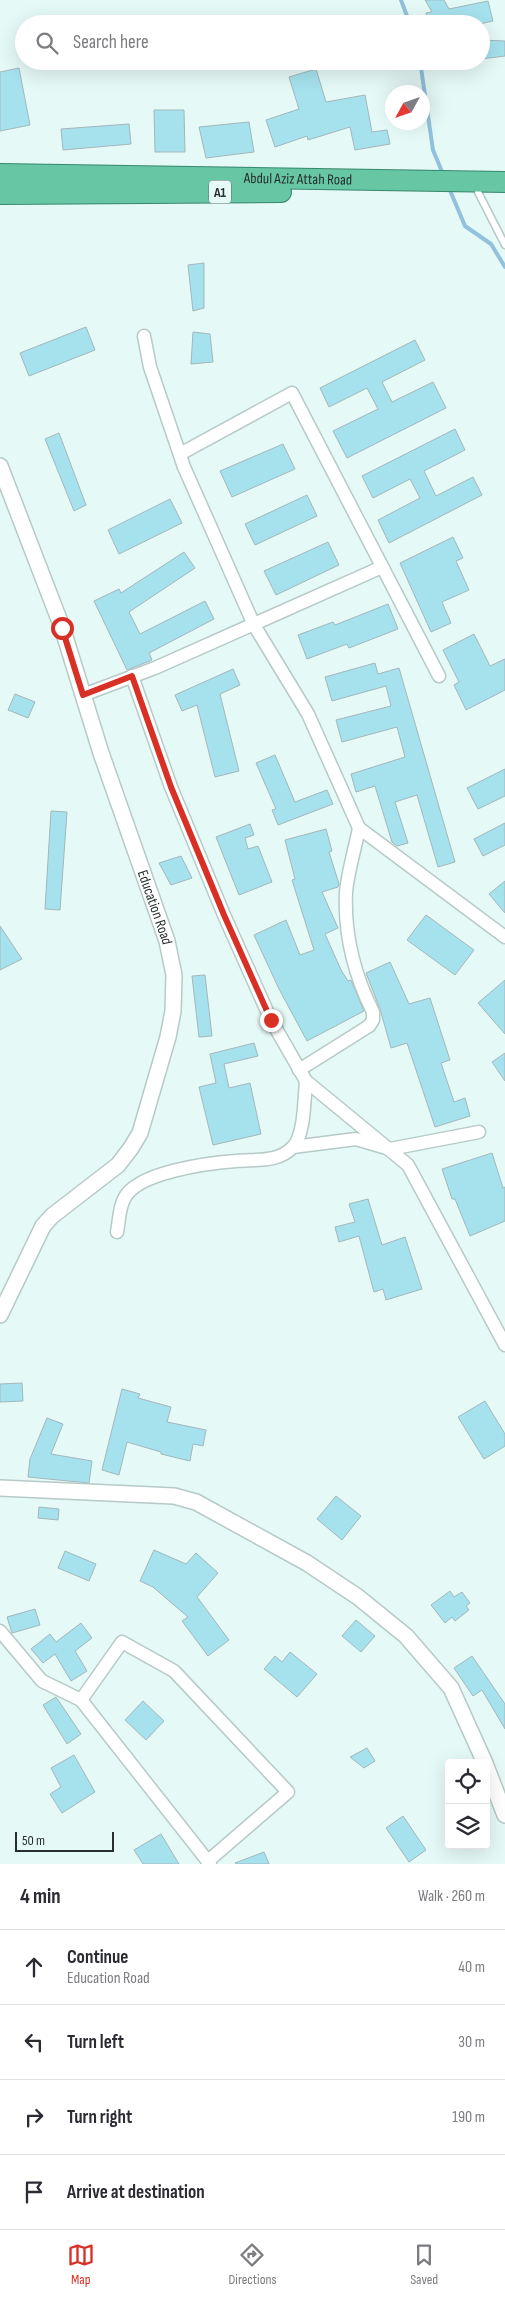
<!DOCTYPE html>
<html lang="en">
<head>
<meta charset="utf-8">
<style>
  body { margin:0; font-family:"Sofia Sans Condensed",sans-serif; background:#f7f7f7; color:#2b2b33 }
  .controls { position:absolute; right:15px; bottom:15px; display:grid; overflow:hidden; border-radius:5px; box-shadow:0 5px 20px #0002 }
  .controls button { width:45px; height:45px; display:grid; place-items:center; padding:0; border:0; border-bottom:1px solid #e1e1e2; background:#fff; color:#2b2b33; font:25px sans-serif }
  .compass { position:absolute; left:385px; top:85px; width:45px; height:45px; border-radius:50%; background:#fff; box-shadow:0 5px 20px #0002; rotate:230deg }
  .scale { position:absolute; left:15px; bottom:12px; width:99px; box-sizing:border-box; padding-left:5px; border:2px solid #272f2e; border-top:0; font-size:14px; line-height:18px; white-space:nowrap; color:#272f2e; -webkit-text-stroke:4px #e5f9f7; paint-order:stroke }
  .stop { position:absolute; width:15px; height:15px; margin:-11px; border:4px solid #d93025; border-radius:50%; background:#fff }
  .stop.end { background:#d93025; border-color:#fff; box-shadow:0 1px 5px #0008 }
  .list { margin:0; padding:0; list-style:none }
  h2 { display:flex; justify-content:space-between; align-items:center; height:65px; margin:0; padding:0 20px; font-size:21px }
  h2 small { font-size:16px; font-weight:400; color:#7c7c81 }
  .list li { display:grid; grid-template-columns:32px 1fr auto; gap:15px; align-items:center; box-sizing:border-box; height:75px; padding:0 20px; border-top:1px solid #e1e1e2 }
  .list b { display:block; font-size:19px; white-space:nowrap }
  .list p { margin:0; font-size:16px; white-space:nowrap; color:#7c7c81 }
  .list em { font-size:16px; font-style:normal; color:#7c7c81 }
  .icon { flex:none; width:28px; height:28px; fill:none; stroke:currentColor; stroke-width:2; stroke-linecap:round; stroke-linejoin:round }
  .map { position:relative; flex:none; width:505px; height:1864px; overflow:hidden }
  .search { position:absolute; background:#fff; box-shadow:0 5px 20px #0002; left:15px; right:15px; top:15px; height:55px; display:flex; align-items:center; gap:12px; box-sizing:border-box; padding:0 18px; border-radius:28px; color:#7c7c81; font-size:19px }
  .sheet { height:365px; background:#fff }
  nav { display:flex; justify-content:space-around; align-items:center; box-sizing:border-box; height:70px; border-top:1px solid #e1e1e2; background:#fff; font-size:14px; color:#7c7c81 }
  nav a { display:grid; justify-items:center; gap:2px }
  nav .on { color:#d93025 }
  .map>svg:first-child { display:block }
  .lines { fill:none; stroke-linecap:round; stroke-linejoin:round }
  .stream { stroke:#92c1dd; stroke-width:4 }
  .building { fill:#a5e2ee; stroke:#a4b7bb }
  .service-casing { stroke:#b6cac7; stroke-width:9 }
  .minor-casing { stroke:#b6cac7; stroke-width:15 }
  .tertiary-casing { stroke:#b6cac7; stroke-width:18 }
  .trunk-casing { stroke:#38876c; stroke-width:22 }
  .service { stroke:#fff; stroke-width:6 }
  .minor { stroke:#fff; stroke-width:12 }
  .tertiary { stroke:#fff; stroke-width:15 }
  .trunk { stroke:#67c6a4; stroke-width:20 }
  .route { stroke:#d93025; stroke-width:6 }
  .labels { text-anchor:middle; stroke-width:4; stroke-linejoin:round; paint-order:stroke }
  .shield { fill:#e5f9f7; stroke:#606c6a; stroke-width:1 }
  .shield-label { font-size:14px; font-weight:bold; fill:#272f2e }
  .street-label { font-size:15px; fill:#272f2e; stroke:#e5f9f7 }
</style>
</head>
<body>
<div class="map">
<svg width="505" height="1864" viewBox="0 0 505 1864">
  <rect width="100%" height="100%" fill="#e5f9f7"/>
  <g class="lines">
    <!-- stream -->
    <g class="stream">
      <polyline points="401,0 410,24"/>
      <polyline points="420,61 433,150 443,174"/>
      <polyline points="449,188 465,226 491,244 505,267"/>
    </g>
  </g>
  <!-- building -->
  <g class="building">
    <polygon points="425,0 444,0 449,9 488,1 493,21 480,24 428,24 426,13 432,12"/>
    <polygon points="481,40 505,41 505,56 481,59"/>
    <polygon points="19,68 30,125 0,131 0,72"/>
    <polygon points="316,69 326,102 365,95 372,132 387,130 390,144 355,150 350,127 308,140 307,136 275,147 266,120 299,109 289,77"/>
    <polygon points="154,110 184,110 185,152 155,152"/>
    <polygon points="249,122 254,152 206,158 199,127"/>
    <polygon points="129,124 131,144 63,150 61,129"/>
    <polygon points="204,263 204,308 193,311 188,265"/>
    <polygon points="86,327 95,350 29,376 20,353"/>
    <polygon points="193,332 210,334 213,362 191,364"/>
    <polygon points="415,340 425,360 382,382 392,402 433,382 446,408 347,458 333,431 378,409 367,388 329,407 320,388"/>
    <polygon points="455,429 465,450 424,471 436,496 473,477 482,495 389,543 378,520 420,498 410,479 373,498 362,476"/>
    <polygon points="59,433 86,505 74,511 45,439"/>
    <polygon points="283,444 295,469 232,497 220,471"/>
    <polygon points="307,495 317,516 255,545 245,524"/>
    <polygon points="170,499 182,523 119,554 108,530"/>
    <polygon points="453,537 463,558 456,561 469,590 442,602 451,623 431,632 400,563"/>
    <polygon points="328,542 339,565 276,595 264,571"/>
    <polygon points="184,552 195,568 129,612 140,634 205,601 214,619 149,653 152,660 127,670 94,601 119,589 121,593"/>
    <polygon points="388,604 398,629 349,648 347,644 307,659 298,635 333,622 335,625"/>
    <polygon points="474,634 490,666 505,659 505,690 466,710 454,685 459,682 443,650"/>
    <polygon points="375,663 378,674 399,668 455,862 438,867 417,795 395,802 408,843 397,846 392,842 375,786 356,792 351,774 405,757 397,727 342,742 336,720 391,706 386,686 332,701 325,677"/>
    <polygon points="233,669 240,685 220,694 239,771 215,777 197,705 182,711 175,695"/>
    <polygon points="15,694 35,702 28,718 8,710"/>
    <polygon points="275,755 295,802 327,790 333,804 278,825 272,810 276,809 256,763"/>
    <polygon points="505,769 505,796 478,809 467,788"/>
    <polygon points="51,811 67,812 60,910 45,909"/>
    <polygon points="505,823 505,845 483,856 474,839"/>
    <polygon points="250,824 254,835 245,838 248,849 258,846 272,882 239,895 216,837"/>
    <polygon points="326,829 332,851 329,852 339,884 338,887 322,892 338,928 325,934 341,970 348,981 351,980 364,1011 307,1041 279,989 254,935 286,920 300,955 314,950 292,880 295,879 285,840"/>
    <polygon points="181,856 192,878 171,885 159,863"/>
    <polygon points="505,881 505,913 489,894"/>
    <polygon points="426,915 474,950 455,975 407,940"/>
    <polygon points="0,926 22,959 0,970"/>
    <polygon points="390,962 409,1004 430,998 450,1060 441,1063 454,1102 465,1098 470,1116 435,1127 407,1043 391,1048 380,1009 366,973"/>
    <polygon points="205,975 212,1036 199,1037 192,976"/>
    <polygon points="505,980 505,1034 478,1003"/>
    <polygon points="254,1043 258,1056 224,1064 229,1088 250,1083 261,1134 213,1145 199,1087 216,1083 210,1054"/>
    <polygon points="505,1053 505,1081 492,1062"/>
    <polygon points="492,1153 503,1188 505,1187 505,1221 470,1236 455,1199 452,1199 442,1169"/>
    <polygon points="368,1199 382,1245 405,1237 422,1289 386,1300 383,1289 374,1292 359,1236 339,1242 335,1227 355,1222 349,1204"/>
    <polygon points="22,1383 23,1401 0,1402 0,1384"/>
    <polygon points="122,1389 140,1394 138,1398 171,1407 167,1422 206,1430 203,1446 193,1444 190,1461 161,1454 161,1452 127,1442 119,1475 102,1470"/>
    <polygon points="485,1401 505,1434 505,1446 484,1459 458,1417"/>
    <polygon points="47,1418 63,1424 51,1454 92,1461 89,1483 28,1477 30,1459"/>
    <polygon points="336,1496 361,1516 342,1540 317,1519"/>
    <polygon points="39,1507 59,1509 58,1520 38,1518"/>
    <polygon points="154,1550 186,1564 196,1553 218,1573 197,1597 229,1640 208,1656 182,1621 188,1617 153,1587 140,1581"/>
    <polygon points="65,1551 96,1564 89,1581 58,1568"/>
    <polygon points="450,1591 454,1597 462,1592 470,1603 466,1606 469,1610 455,1621 452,1617 445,1623 431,1605"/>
    <polygon points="35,1609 40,1625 12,1633 7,1617"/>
    <polygon points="356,1620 375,1636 361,1652 342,1636"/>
    <polygon points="81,1623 92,1638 75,1651 87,1671 71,1681 55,1654 43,1663 31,1649 50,1634 56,1642"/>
    <polygon points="290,1652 317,1674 297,1697 264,1669 275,1656 282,1662"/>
    <polygon points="472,1656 505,1704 505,1729 482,1690 473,1696 454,1668"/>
    <polygon points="56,1697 81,1734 67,1744 43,1705"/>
    <polygon points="143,1701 164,1721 146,1740 125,1720"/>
    <polygon points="367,1748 375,1761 364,1768 350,1757"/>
    <polygon points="74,1755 95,1792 62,1813 50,1794 61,1787 51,1768"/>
    <polygon points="403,1816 426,1850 409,1862 386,1828"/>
    <polygon points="161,1834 179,1864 143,1864 134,1850"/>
    <polygon points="264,1852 269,1864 236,1864 235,1863"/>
  </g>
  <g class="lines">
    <!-- service casing -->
    <g class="service-casing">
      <polyline id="service" points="478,192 505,245"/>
    </g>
    <!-- minor casing -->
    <g class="minor-casing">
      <g id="minor">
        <polyline points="144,336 150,367 184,467 254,625 308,714 359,828 505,937"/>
        <polyline points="180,454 292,393 439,676"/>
        <polyline points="132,676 171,787 224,915 271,1020 306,1081 408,1165 505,1345"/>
        <polyline points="83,695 155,668 382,567"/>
        <path d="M299 1070 369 1026 373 1020V1012C354 974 344 935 346 892 348 871 355 849 359 828"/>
        <polyline points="293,1147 356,1139 390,1149 479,1132"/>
        <path d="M117 1232C119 1222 119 1208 124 1199 136 1172 209 1163 236 1161 256 1159 278 1163 293 1147 305 1134 304 1099 306 1081"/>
        <polyline points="0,1631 42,1681 81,1700"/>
        <polyline points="208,1861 288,1792 174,1671 122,1642 81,1700 210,1864"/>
      </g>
    </g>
    <!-- tertiary casing -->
    <g class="tertiary-casing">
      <g id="tertiary">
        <path id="s1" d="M0 466 62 627 101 753 167 941 174 975 173 1011 168 1037 140 1133 131 1148 118 1165 52 1216 43 1226 0 1315"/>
        <polyline points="0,1488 174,1496 196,1502 307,1563 358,1597 406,1636 451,1688 485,1763"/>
        <polyline points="486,1766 505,1815"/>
      </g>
    </g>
    <!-- trunk casing -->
    <g class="trunk-casing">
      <g id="trunk">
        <path id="s2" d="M0 174 505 182"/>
        <polyline points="0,194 281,192"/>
      </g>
    </g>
    <!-- service -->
    <use href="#service" class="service"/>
    <!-- minor -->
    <use href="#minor" class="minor"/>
    <!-- tertiary -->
    <use href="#tertiary" class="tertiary"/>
    <!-- trunk -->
    <use href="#trunk" class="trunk"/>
  </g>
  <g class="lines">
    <!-- route -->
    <polyline class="route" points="62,628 83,695 132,676 171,787 224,915 271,1020"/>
  </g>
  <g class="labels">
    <!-- shield labels -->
    <rect class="shield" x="209" y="180.5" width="22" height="23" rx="4"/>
    <g class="shield-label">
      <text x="220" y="197">A1</text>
    </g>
    <!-- street labels -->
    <g class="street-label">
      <text dy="5" stroke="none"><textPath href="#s2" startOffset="298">Abdul Aziz Attah Road</textPath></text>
      <text dy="5" stroke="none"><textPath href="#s1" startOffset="468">Education Road</textPath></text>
    </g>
  </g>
</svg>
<div class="controls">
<button><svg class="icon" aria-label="locate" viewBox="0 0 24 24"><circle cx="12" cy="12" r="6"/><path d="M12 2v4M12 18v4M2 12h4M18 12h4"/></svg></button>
<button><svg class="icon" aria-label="layers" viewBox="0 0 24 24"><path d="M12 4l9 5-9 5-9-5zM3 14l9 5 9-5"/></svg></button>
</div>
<svg class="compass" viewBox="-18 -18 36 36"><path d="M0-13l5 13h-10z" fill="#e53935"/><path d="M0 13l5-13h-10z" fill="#7c7c81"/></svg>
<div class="scale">50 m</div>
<div class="stop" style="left:62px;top:628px"></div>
<div class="stop end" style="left:271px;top:1020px"></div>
<div class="search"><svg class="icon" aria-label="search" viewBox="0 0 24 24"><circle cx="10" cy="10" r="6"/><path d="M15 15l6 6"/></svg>Search here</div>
</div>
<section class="sheet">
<h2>4 min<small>Walk · 260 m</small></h2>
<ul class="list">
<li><svg class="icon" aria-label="ahead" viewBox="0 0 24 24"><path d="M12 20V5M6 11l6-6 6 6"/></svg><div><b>Continue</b><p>Education Road</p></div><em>40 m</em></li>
<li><svg class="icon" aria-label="left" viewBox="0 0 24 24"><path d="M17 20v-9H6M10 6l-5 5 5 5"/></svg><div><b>Turn left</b></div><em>30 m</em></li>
<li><svg class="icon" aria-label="right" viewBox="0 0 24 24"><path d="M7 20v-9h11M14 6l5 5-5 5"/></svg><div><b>Turn right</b></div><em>190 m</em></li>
<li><svg class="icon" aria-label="arrive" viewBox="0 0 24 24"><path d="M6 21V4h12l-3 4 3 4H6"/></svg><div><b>Arrive at destination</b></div></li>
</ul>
</section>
<nav>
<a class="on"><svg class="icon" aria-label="map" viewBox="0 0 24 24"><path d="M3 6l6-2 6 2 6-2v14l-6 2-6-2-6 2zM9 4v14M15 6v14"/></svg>Map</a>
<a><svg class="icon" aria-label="directions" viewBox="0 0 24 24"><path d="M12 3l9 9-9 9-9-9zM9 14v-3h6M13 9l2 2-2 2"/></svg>Directions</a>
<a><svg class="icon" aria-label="saved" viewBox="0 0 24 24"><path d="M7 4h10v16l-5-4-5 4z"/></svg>Saved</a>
</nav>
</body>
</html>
